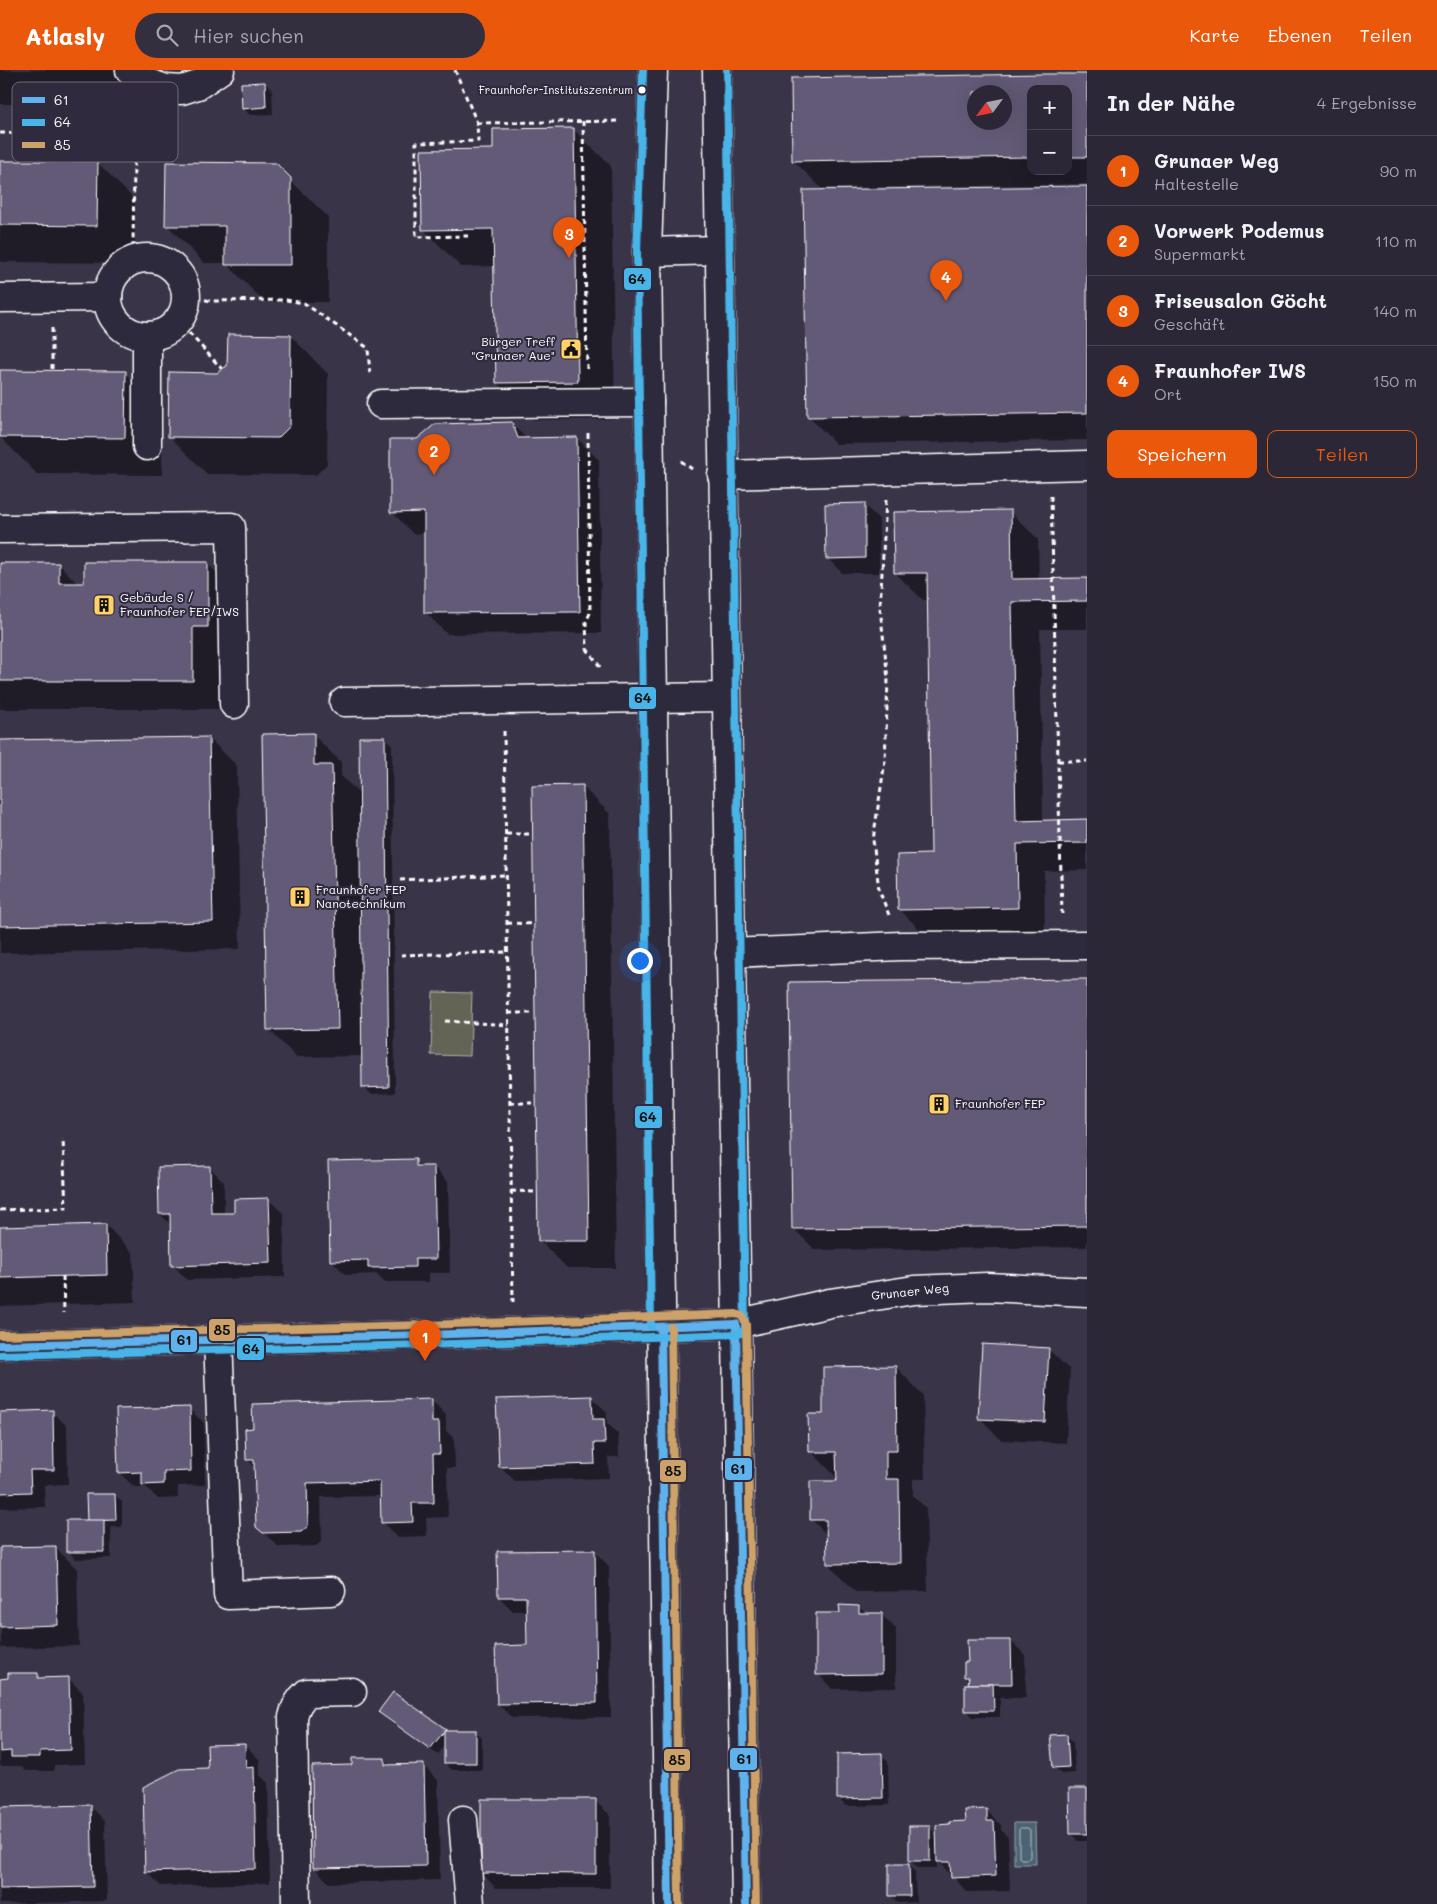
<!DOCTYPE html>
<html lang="de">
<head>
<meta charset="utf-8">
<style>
  body { margin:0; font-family:Mali,sans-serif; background:#342f3f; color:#f1f3f6 }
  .controls { position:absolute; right:15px; top:15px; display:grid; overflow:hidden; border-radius:10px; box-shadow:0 5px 20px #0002 }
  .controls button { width:45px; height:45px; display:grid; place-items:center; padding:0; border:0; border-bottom:1px solid #484452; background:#2c2737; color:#f1f3f6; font:25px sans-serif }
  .compass { position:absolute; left:967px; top:15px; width:45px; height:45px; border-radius:50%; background:#2c2737; box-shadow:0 5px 20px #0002; rotate:237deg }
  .you { position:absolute; left:639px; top:890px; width:18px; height:18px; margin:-12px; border:4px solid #fff; border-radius:50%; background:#1a73e8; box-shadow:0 0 0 8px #1a73e833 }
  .badge { display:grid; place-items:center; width:32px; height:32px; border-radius:50%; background:#ea580c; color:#fff; font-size:16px; font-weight:700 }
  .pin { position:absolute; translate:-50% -41px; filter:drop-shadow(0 1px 2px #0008) }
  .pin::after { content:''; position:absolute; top:26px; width:18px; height:15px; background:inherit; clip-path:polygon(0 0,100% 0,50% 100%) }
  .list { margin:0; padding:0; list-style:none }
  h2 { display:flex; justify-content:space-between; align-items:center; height:65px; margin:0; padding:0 20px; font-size:21px }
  h2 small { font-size:16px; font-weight:400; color:#a6a5ad }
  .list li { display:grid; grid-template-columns:32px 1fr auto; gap:15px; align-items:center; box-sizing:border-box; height:70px; padding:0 20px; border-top:1px solid #484452 }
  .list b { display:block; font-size:19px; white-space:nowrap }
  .list p { margin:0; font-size:16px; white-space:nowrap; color:#a6a5ad }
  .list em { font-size:16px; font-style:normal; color:#a6a5ad }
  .actions { display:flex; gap:10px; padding:15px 20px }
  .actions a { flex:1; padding:11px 0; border:1px solid #ea580c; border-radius:10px; text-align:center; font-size:18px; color:#ea580c }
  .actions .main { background:#ea580c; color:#fff }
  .icon { flex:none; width:28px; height:28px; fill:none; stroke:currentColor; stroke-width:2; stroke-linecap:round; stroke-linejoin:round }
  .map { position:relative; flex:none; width:1087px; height:1834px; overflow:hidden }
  header { display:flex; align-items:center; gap:30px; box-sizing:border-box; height:70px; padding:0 25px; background:#ea580c; color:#fff }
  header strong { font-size:24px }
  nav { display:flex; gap:28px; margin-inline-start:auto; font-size:18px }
  .search { width:350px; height:45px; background:#342f3f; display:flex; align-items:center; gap:12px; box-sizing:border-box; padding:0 18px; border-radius:28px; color:#a6a5ad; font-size:19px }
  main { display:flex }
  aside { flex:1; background:#2c2737 }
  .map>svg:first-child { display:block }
  .green { fill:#636456; stroke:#b1b2aa }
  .water { fill:#4b6473; stroke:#93a2ab }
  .shadow { fill:#0007; fill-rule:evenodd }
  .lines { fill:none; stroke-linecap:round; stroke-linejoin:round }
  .shore { stroke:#b7c1c7; stroke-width:1 }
  .building { fill:#645a77; stroke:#fff; fill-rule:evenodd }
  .minor-casing { stroke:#fff; stroke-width:31 }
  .major-casing { stroke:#fff; stroke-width:31 }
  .path { stroke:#fff; stroke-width:3; stroke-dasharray:5 4; stroke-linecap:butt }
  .minor { stroke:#2f2a3d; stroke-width:28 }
  .major { stroke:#2f2a3d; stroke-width:28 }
  .bus-1-casing { stroke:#2f2a3d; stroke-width:11 }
  .bus-2-casing { stroke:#2f2a3d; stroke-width:11 }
  .bus-3-casing { stroke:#2f2a3d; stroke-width:11 }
  .bus-1 { stroke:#60b2ec; stroke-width:8 }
  .bus-2 { stroke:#48b4e8; stroke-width:8 }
  .bus-3 { stroke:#cda16a; stroke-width:8 }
  .bus-dot { fill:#fff; stroke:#2f2a3d; stroke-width:2 }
  .labels { text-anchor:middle; stroke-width:4; stroke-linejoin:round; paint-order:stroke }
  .bus-label { font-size:11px; fill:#fff; stroke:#2f2a3d; text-anchor:end }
  .poi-label { font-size:12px; fill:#fff; stroke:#2f2a3d; text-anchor:start }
  .street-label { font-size:12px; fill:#fff; stroke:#2f2a3d }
  .key { fill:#2f2a3d; stroke:#6d6a77; stroke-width:1 }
  .key-label { font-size:14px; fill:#fff }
  .line-badge { stroke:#2f2a3d; stroke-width:2 }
  .pale-badge-label { font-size:14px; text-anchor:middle; font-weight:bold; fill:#111 }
</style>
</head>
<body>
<header>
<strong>Atlasly</strong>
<div class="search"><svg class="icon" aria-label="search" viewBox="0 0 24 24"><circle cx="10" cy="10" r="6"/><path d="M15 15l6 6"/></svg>Hier suchen</div>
<nav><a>Karte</a><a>Ebenen</a><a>Teilen</a></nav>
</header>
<main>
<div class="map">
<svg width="1087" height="1834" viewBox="0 0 1087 1834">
  <rect width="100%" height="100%" fill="#3a3449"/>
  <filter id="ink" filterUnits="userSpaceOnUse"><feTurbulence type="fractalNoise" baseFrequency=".02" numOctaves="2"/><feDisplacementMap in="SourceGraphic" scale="10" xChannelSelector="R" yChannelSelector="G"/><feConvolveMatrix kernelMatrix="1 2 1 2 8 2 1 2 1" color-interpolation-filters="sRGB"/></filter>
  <g filter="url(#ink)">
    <!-- green -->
    <polygon class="green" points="433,922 472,923 470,986 431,985"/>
    <!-- water -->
    <polygon class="water" points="1014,1753 1035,1753 1036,1794 1014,1794"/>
    <!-- shadow -->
    <g class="shadow">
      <polygon points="0,0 132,0 132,36 0,34"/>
      <path d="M1087 5V114L821 118 794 91 792 9ZM1031 19H1068V101H1031ZM974 22H1004V52H974Z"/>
      <polygon points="265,13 272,20 273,44 250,45 243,38"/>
      <polygon points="573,59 611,96 615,349 534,350 497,313 495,196 461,197 423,159 495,80"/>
      <polygon points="0,92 97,92 135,130 135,193 0,192"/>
      <polygon points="275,95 328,147 328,232 264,232 226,193 204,193 167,155"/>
      <polygon points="1087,117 1087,370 836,374 808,346"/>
      <polygon points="291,266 328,304 327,394 316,405 207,404 169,366 217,304"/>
      <polygon points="0,301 125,303 163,340 162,405 37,404 0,367"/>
      <polygon points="511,353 527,369 577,368 599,390 601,563 447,564 425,542 425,463 413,464 392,442"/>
      <polygon points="864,435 879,449 879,503 842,503 827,488"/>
      <polygon points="1010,442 1038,469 1039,510 1087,509 1087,559 1040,559 1043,751 1087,751 1087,800 1044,801 1045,865 927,867 899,839 933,786 928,530 923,530 895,503"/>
      <polygon points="207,493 235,521 220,584 220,639 0,639 0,495 59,494 79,515"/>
      <polygon points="313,665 341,692 341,706 361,725 385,668 392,675 395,1023 371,1024 364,1017 363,986 296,987 269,960"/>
      <polygon points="209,668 237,696 240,879 0,883 0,671"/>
      <polygon points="582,716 610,744 616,1198 567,1198 539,1170"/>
      <polygon points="1087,910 1087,1177 815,1180 793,1158"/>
      <polygon points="415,1091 422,1097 434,1097 448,1112 450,1203 429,1203 429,1212 384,1212 376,1204 346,1205 331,1190"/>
      <polygon points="209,1097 224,1112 224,1144 235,1144 269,1130 284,1144 285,1207 187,1210 173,1195 171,1155 160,1144"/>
      <polygon points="106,1155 133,1183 135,1232 0,1236 0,1158"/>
      <polygon points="1048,1279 1070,1300 1066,1373 1001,1370 980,1348"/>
      <polygon points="896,1297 923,1325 925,1409 913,1409 913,1426 926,1438 928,1521 856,1522 828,1494 827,1465 811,1449 838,1412 838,1409 811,1381 825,1345"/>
      <polygon points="592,1328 607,1342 607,1353 618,1364 619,1387 608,1387 609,1408 515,1411 500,1396"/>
      <polygon points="431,1330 446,1345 446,1361 454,1368 455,1398 447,1398 448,1447 426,1448 427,1466 397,1467 382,1452 381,1426 321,1427 322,1471 316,1476 279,1477 257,1457 255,1398 247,1389"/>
      <polygon points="189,1339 204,1353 205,1415 178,1416 178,1428 158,1429 146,1417 134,1417 119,1402"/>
      <polygon points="52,1342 67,1356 68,1414 44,1415 45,1437 0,1438 0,1343"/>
      <polygon points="115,1425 122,1432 122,1457 111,1457 111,1488 75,1489 68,1481 88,1452"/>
      <polygon points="55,1477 77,1499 79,1576 1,1578 0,1478"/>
      <path d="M594 1481 609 1496 611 1647 512 1648 498 1634 528 1576V1541H513L499 1527ZM532 1525V1528H511V1526Z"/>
      <polygon points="859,1537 866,1544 881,1544 896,1559 896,1618 832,1619 818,1604 841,1544"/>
      <polygon points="1011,1571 1025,1585 1026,1628 1000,1628 1000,1647 973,1647 966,1640 971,1615 965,1607 969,1593"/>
      <polygon points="38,1604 43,1609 68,1608 83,1623 85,1694 54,1695 54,1701 26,1701 21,1696 0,1696 0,1610"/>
      <polygon points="380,1642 445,1660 475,1661 482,1668 482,1700 452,1700 445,1693 445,1674 438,1685 387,1649"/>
      <polygon points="1066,1665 1073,1672 1075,1703 1061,1704 1054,1697"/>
      <polygon points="245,1675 260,1690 260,1705 268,1713 270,1813 161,1816 146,1801 209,1699"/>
      <polygon points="881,1685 888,1692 889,1735 846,1736 839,1729"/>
      <polygon points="384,1689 391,1696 423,1695 438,1710 440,1810 329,1813 315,1798 354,1697"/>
      <polygon points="1087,1719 1087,1771 1078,1771 1071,1764"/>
      <polygon points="595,1731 610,1745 610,1818 496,1818 482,1803"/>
      <polygon points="90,1736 105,1751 107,1831 0,1834 0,1739"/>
      <polygon points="986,1740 1001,1755 1001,1760 1008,1767 1010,1821 967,1822 937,1790 937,1798 918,1798 911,1791 929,1757 937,1765 967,1752"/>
      <polygon points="908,1795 915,1802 916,1832 898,1833 891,1826"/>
    </g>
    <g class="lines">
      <!-- shore -->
      <polygon class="shore" points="1021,1758 1028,1758 1030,1760 1030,1787 1028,1789 1021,1789 1019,1787 1019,1760"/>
    </g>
    <!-- building -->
    <g class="building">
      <path d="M1045 4H1087V87H1068V19H1031V87L792 91 791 8ZM974 22H1004V52H974Z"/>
      <polygon points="265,12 266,37 242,39 241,13"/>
      <polygon points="574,58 578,312 496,313 493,159 422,160 421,80 493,79 493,59"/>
      <polygon points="0,91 98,91 97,156 0,155"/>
      <polygon points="166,92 276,93 291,108 291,195 225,195 225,156 165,156"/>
      <polygon points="1087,116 1087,343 807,347 803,120"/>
      <polygon points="228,264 291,265 290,356 278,368 168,367 169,302 217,303 222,299 227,296"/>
      <polygon points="0,300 126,301 125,368 0,367"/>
      <polygon points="512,352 518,368 577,367 580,542 424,543 424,442 390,443 390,369 417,369 435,354"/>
      <polygon points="865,433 865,488 826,489 825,434"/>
      <polygon points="1011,440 1012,509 1087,508 1087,531 1012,532 1016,751 1087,749 1087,773 1017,774 1018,838 898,840 897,785 931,784 927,503 894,503 893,442"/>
      <polygon points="84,492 208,492 208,557 193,557 193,611 0,611 0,493 59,493 59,513 84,513"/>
      <polygon points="314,663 314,695 332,695 338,959 267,960 262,664"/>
      <polygon points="209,667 213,852 0,856 0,670"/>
      <polygon points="359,667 385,667 389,1017 362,1018"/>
      <polygon points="583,715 589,1171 538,1171 532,716"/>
      <polygon points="1087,909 1087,1156 792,1159 789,912"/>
      <polygon points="416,1089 416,1096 434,1096 436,1189 415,1189 415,1197 368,1198 368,1190 330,1191 328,1091"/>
      <polygon points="210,1096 211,1143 234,1143 234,1129 269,1128 271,1193 171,1196 170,1144 159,1144 158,1097"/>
      <polygon points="106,1154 107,1205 0,1208 0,1157"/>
      <polygon points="982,1274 1049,1278 1045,1352 978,1349"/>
      <polygon points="896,1296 897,1381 886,1381 886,1409 899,1409 900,1493 827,1494 826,1450 810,1450 810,1411 837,1411 836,1382 809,1382 808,1344 823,1344 823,1297"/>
      <polygon points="592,1326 593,1349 604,1349 605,1373 594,1373 595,1394 499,1397 496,1329"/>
      <polygon points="432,1329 432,1352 439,1352 440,1384 433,1384 434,1433 412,1433 413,1452 381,1453 380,1411 307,1413 308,1456 301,1462 263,1463 256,1457 254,1390 246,1390 245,1359 253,1358 252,1334"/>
      <polygon points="190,1337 191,1401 164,1402 164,1414 142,1415 142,1402 118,1403 116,1339"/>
      <polygon points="53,1340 54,1400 30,1400 31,1422 0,1423 0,1342"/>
      <polygon points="86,1424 115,1424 116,1450 87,1451"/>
      <rect x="66" y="1450" width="38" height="32"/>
      <polygon points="56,1476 58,1555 0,1557 0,1477"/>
      <polygon points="595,1480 597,1633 497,1634 495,1576 527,1575 526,1527 498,1527 497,1481"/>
      <polygon points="839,1535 859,1536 859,1543 882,1543 882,1604 816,1605 816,1543 840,1543"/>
      <polygon points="967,1570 1011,1570 1012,1614 968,1614 969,1607 964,1607 964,1592 968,1592"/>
      <polygon points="8,1603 38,1603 38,1608 69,1607 71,1680 40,1681 40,1687 11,1687 11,1681 0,1682 0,1609 8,1608"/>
      <polygon points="965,1614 993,1614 994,1641 965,1641"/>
      <polygon points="393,1622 446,1659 430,1679 378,1642"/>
      <rect x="444" y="1660" width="32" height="33"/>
      <polygon points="1067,1664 1069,1697 1053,1698 1050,1665"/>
      <polygon points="245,1674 246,1698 254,1697 256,1799 145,1802 143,1717 179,1699 208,1698 207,1675"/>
      <polygon points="882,1683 883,1728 837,1729 837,1684"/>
      <polygon points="352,1688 385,1688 385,1695 424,1694 426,1796 313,1798 312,1696 352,1695"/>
      <polygon points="1069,1718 1087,1718 1087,1764 1070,1764"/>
      <polygon points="481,1729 596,1729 596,1804 481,1803"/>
      <polygon points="91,1735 93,1817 0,1819 0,1737"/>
      <polygon points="987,1739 987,1751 994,1751 996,1806 951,1808 950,1792 937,1792 936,1755 950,1754 949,1752 966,1751 965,1740"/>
      <rect x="909" y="1756" width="21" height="35"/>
      <polygon points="889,1794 909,1794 910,1826 889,1826"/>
    </g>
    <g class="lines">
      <!-- minor casing -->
      <g class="minor-casing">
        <g id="minor">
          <polyline points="130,0 142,11 166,19 182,20 198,15 220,0"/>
          <polyline points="647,182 719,180"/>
          <circle cx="147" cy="227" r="39"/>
          <polyline points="0,228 108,227"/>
          <polyline points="381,334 649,332"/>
          <polyline points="147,376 147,266"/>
          <polyline points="722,405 1087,395"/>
          <polyline points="0,459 231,457 234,634"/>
          <polyline points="344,632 726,627"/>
          <polyline points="730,883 901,876 1087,875"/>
          <polyline points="218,1269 228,1525 331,1521"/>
          <polyline points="0,1275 425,1265 736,1254 830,1233 914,1220 987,1217 1087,1222"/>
          <polyline points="463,1750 470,1834"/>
          <path d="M296 1834 293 1647C295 1637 299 1630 307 1623L352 1622"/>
        </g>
      </g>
      <!-- major casing -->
      <g class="major-casing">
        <g id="major">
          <polyline points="653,0 647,182 669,1834"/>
          <polyline points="717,0 746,1834"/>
        </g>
      </g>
      <!-- path -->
      <g class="path">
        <polyline points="455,0 477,53 478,71 416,73 416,167 468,166"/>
        <polyline points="583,51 587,301"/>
        <polyline points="477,53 621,51"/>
        <polyline points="0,63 56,64 115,69 134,94 133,175 135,189"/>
        <polyline points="56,64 58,91"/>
        <polyline points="187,229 201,229 211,231 286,230 304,233 368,278 370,306"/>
        <polyline points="52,258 52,301"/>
        <polyline points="189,263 222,299"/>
        <polyline points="588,363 590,543 586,552 587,579 601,598"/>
        <polyline points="681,391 692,399"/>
        <polyline points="1051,426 1062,844"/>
        <polyline points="886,430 880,538 888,609 885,691 873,770 879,820 889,845"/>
        <polyline points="504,661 513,1232"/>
        <polyline points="1058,691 1087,691"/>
        <polyline points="506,764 532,764"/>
        <polyline points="400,810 506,805"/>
        <polyline points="507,853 534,854"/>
        <polyline points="401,885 508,882"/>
        <polyline points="508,943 535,943"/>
        <polyline points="445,951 509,955"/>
        <polyline points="510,1033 536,1033"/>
        <polyline points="511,1121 537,1122"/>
        <polyline points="0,1140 66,1138 63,1069"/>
        <polyline points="63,1206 64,1243"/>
      </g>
      <!-- minor -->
      <use href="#minor" class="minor"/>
      <!-- major -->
      <use href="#major" class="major"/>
      <!-- bus-1 casing -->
      <g class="bus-1-casing">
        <g id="bus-1">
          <polyline points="736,1254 746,1834"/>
          <polyline points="661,1257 669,1834"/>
          <polyline points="0,1275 425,1265 736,1254"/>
        </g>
      </g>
      <!-- bus-2 casing -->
      <g class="bus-2-casing">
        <g id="bus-2">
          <polyline points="643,0 637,182 651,1257"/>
          <polyline points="0,1285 425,1275 736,1264 741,1263 745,1259 727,0"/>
        </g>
      </g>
      <!-- bus-3 casing -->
      <g class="bus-3-casing">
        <g id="bus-3">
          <polyline points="671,1257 679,1834"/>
          <polyline points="0,1265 425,1255 736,1244 742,1246 746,1254 756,1834"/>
        </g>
      </g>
      <!-- bus-1 -->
      <use href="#bus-1" class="bus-1"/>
      <!-- bus-2 -->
      <use href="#bus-2" class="bus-2"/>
      <!-- bus-3 -->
      <use href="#bus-3" class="bus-3"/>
    </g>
  </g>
  <!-- icons -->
  <defs>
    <g id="civic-square" transform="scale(1.125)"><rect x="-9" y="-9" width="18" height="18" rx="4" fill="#ffd166" stroke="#2f2a3d"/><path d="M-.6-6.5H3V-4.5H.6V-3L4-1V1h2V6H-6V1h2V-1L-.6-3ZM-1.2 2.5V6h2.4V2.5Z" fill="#111"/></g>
    <g id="building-square" transform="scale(1.125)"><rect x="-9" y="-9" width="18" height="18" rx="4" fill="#ffd166" stroke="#2f2a3d"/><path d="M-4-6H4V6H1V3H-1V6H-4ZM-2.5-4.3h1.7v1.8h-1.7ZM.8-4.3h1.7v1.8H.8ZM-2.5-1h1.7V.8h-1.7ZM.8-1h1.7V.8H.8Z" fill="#111"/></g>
  </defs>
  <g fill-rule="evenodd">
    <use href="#civic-square" x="571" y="279"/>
    <use href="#building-square" x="104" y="535"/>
    <use href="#building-square" x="300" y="827"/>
    <use href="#building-square" x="939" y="1034"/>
  </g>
  <!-- markers -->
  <circle class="bus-dot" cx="642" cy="20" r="4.5"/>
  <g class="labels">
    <!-- bus labels -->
    <g class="bus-label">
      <text x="633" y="24">Fraunhofer-Institutszentrum</text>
    </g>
    <!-- poi labels -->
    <g class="poi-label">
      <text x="555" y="276" text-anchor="end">Bürger Treff<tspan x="555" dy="14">"Grunaer Aue"</tspan></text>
      <text x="120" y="532">Gebäude S /<tspan x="120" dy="14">Fraunhofer FEP/IWS</tspan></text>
      <text x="316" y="824">Fraunhofer FEP<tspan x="316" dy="14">Nanotechnikum</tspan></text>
      <text x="955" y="1038">Fraunhofer FEP</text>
    </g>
    <!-- street labels -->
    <g class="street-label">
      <text transform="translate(910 1222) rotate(-6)" y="4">Grunaer Weg</text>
    </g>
  </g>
  <!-- legend -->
  <rect x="12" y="12" width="166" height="80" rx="8" class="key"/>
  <rect x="22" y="27" width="23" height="6" fill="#60b2ec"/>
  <rect x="22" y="49" width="23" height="7" fill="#48b4e8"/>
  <rect x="22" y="72" width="23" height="6" fill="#cda16a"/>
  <g class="key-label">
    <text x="54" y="35">61</text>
    <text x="54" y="57">64</text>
    <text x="54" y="80">85</text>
  </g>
  <g class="line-badge">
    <rect x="623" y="197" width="29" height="24" rx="5" fill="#48b4e8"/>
    <rect x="628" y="616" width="29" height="24" rx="5" fill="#48b4e8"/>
    <rect x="634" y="1035" width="29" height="24" rx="5" fill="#48b4e8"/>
    <rect x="208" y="1248" width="28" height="24" rx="5" fill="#cda16a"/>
    <rect x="170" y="1259" width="28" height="24" rx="5" fill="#60b2ec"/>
    <rect x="236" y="1267" width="29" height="24" rx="5" fill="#48b4e8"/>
    <rect x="724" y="1387" width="29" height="24" rx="5" fill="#60b2ec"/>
    <rect x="659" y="1389" width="28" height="24" rx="5" fill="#cda16a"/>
    <rect x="729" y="1677" width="29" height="24" rx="5" fill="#60b2ec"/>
    <rect x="663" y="1678" width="28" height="24" rx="5" fill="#cda16a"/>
  </g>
  <g class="pale-badge-label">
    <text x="637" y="214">64</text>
    <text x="643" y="633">64</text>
    <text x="648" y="1052">64</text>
    <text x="222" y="1265">85</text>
    <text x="184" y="1275">61</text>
    <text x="251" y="1284">64</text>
    <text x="738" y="1404">61</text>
    <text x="673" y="1406">85</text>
    <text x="744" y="1694">61</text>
    <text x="677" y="1695">85</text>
  </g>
</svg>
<div class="controls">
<button>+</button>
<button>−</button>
</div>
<svg class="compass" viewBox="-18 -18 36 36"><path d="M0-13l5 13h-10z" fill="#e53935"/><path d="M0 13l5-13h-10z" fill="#a6a5ad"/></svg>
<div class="you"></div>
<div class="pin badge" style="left:425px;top:1291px">1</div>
<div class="pin badge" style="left:434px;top:405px">2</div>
<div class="pin badge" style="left:569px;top:188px">3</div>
<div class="pin badge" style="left:946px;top:231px">4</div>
</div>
<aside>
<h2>In der Nähe<small>4 Ergebnisse</small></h2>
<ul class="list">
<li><span class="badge">1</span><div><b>Grunaer Weg</b><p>Haltestelle</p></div><em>90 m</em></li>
<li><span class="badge">2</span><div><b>Vorwerk Podemus</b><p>Supermarkt</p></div><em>110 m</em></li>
<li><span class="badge">3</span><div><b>Friseusalon Göcht</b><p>Geschäft</p></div><em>140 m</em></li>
<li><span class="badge">4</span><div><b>Fraunhofer IWS</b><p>Ort</p></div><em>150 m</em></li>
</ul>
<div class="actions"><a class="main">Speichern</a><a>Teilen</a></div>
</aside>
</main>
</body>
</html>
